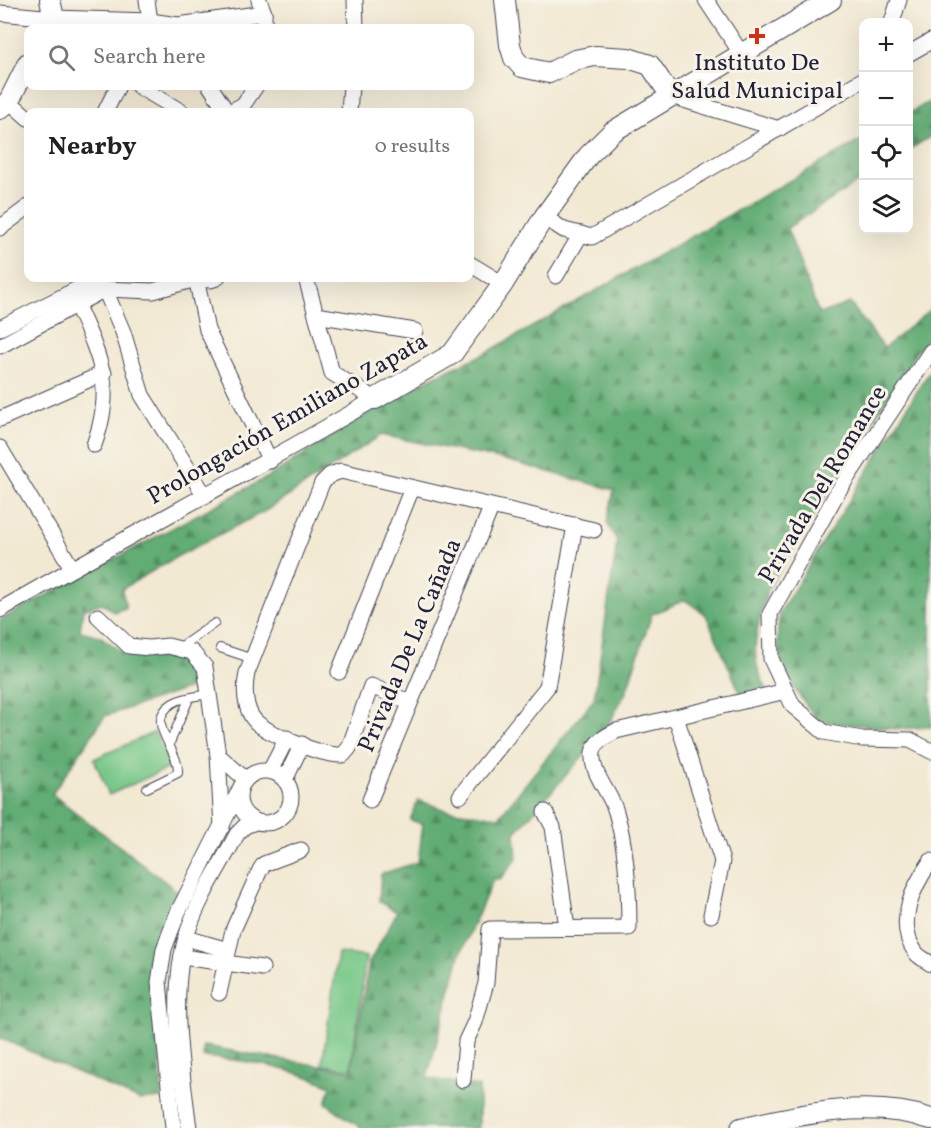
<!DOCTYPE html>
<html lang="en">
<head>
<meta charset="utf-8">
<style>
  body { margin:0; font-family:Vollkorn,serif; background:#f2f2f2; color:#222 }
  .controls { position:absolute; right:18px; top:18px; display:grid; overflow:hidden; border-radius:12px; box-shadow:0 6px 24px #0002 }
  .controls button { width:54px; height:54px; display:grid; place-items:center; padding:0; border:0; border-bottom:2px solid #e0e0e0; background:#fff; color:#222; font:30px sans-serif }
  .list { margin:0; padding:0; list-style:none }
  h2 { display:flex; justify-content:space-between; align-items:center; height:78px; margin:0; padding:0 24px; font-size:26px }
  h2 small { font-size:20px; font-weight:400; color:#767676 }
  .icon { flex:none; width:33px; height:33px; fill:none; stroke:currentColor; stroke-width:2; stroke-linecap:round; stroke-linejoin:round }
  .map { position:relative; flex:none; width:931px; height:1128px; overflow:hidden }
  .search { position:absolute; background:#fff; box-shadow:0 6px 24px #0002; left:24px; top:24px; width:450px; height:66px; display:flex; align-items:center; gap:15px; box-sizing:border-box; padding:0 21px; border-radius:12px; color:#767676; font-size:22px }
  .panel { position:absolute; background:#fff; box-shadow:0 6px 24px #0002; left:24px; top:108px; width:450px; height:174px; border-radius:12px }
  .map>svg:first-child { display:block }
  .grass { fill:#78c888; stroke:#4d7562; stroke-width:1.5 }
  .forest { fill:url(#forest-firs); stroke:#426758; stroke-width:1.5 }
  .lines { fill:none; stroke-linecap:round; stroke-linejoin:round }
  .lane-casing { stroke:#414052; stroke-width:10 }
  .street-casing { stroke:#414052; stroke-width:17 }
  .secondary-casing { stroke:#414052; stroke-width:22 }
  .lane { stroke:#fff; stroke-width:8 }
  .street { stroke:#fff; stroke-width:15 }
  .secondary { stroke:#fff; stroke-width:20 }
  .poi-dot { fill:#c8321e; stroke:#f7f3e8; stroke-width:2 }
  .labels { text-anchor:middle; stroke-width:6; stroke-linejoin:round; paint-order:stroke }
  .poi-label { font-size:24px; fill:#22223b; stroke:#f7f3e8 }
  .street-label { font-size:24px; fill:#22223b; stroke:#f7f3e8 }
</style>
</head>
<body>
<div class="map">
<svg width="931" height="1128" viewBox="0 0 931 1128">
  <defs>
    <pattern id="forest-firs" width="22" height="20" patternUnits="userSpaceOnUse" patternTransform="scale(1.5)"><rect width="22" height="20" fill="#62ac74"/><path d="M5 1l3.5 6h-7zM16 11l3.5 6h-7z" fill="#508c60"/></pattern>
  </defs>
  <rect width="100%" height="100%" fill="#f7f3e8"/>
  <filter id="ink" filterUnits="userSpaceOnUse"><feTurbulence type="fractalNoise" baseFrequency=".0167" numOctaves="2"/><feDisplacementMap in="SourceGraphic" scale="12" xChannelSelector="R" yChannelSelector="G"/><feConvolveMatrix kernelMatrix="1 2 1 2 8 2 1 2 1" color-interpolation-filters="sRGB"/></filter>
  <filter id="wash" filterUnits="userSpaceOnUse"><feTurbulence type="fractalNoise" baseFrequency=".008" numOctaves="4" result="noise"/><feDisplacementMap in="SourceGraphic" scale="24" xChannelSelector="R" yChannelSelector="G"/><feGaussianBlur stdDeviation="1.35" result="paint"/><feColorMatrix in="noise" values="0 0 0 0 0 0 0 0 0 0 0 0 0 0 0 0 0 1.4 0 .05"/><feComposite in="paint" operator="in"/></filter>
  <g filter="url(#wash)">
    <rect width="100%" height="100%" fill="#f2e9d3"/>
    <!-- grass -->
    <g class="grass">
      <polygon points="155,732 170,767 109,795 94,759"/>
      <polygon points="338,953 366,957 351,1069 322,1065"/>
    </g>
    <!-- forest -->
    <g class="forest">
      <polygon points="931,101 931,136 909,150 909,113"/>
      <path d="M863 139V179L787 228 819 314 850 303 884 348 931 309V335L916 352 768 589C758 623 746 657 767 689L741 695 706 615 685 600 652 614 626 692 605 731 515 833 517 858 500 880 494 878 460 955 427 1078 479 1087V1128H361L326 1103 331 1086C292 1068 245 1060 203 1057V1046L351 1071 369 963 397 912 379 901 381 874 418 862 423 824 410 820 418 800 446 810 499 817 594 699 617 541 607 523 614 490 505 460 381 435 267 510 178 556 122 589 126 608 114 612 102 603 86 609 84 603 80 631 100 636 122 652 192 657 202 684 105 716 52 794 181 894 154 962 162 1098 139 1100 0 1038V620L268 477 403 391 486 353Z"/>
      <path d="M931 369V727L896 729 818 721C789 682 771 663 780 612Z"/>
    </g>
  </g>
  <g filter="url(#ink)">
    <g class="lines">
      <!-- lane casing -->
      <g class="lane-casing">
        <g id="lane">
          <polyline points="180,647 215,623"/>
          <polyline points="220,648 253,659"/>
          <polyline points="169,745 189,699"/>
          <path d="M147 788 178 773C180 748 142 723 173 703 182 697 199 696 209 694"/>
        </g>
      </g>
      <!-- street casing -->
      <g class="street-casing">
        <g id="street">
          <polyline points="147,0 150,21"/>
          <polyline points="259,0 264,13 264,28"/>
          <polyline points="355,0 356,28"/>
          <polyline points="706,0 741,53"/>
          <polyline points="0,13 54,18 150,21 178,25 264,13"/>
          <polyline points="892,22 899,0"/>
          <polyline points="908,54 931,41"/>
          <polyline points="138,86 182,112"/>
          <polyline points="210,86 227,112"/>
          <polyline points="671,96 779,129"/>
          <polyline points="9,101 28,118"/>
          <polyline points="105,112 118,86"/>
          <polyline points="229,112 243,105 256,86"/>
          <polyline points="349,112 351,86"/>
          <polyline points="544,217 564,230 592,237 864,79"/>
          <polyline points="0,228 28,207"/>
          <polyline points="470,264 503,284"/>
          <polyline points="556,276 581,234"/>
          <polyline points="100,278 123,332 142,395 205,496"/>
          <polyline points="196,278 207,330 270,461"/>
          <path d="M77 306C101 359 115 388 94 445"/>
          <polyline points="316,315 415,331"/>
          <polyline points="0,328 99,278"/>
          <polyline points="0,346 105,289 153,291 196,279 211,280 217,278"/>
          <polyline points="931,351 837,493 770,614 771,659 793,706 824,732 862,739 910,740 931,751"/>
          <polyline points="0,419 104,373"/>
          <polyline points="0,448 72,568"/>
          <path d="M0 610C124 538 251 472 375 399L332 373 306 278"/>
          <polyline points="98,616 129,646 149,648 168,646 192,652 205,667 218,755 222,827"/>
          <polyline points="339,672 412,488"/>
          <path d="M409 702 371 686 349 748 343 755C322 756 272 736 256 722 244 710 244 688 247 673L322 483 330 475 341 471 594 530"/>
          <polyline points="676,717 722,861 711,915"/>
          <polyline points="218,755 245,779"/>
          <circle cx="265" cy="797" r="26"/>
          <polyline points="270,771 287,738"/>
          <polyline points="285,780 302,744"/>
          <polyline points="460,796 547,687 575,525"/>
          <polyline points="370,800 491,508"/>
          <polyline points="545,812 553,827 567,928"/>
          <path d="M931 861C914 885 894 924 916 953 919 957 927 961 931 964"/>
          <polyline points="186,938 228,950"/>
          <polyline points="182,957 262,968"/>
          <polyline points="219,993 233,930 260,870 264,864 301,850"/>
          <path d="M463 1080 466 1041 475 1022 486 983 490 929 629 928C629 893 626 846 616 812 611 793 590 773 593 752 595 741 607 736 616 731L786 691"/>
          <polyline points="173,1128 159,982 164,949 178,912 240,789"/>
          <path d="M189 1128C181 1066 168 988 189 928 200 896 221 865 237 834L245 826 255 822"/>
        </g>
      </g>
      <!-- secondary casing -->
      <g class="secondary-casing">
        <g id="secondary">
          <polyline points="505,0 510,45 514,58 522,67 549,73 575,60 595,56 628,58 650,65 671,96"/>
          <polyline points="46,28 54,18 50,0"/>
          <polyline points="0,109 9,101 28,63"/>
          <polyline points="375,399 452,354 503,284 544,217 588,156 612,132 831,0"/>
          <path d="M741 1128C800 1114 871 1099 931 1119"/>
        </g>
      </g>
      <!-- lane -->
      <use href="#lane" class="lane"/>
      <!-- street -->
      <use href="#street" class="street"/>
      <!-- secondary -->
      <use href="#secondary" class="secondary"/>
    </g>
  </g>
  <!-- markers -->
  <path class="poi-dot" d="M754 27h6v6h6v6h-6v6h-6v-6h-6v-6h6z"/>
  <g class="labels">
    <!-- poi labels -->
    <g class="poi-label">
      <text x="757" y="70">Instituto De<tspan x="757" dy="28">Salud Municipal</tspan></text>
    </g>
    <!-- street labels -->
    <g class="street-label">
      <text transform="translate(287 418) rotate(-30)" y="8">Prolongación Emiliano Zapata</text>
      <text transform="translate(822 484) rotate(-59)" y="8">Privada Del Romance</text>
      <text transform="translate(409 645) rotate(-67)" y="8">Privada De La Cañada</text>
    </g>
  </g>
</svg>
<div class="controls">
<button>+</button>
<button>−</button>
<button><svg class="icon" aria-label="locate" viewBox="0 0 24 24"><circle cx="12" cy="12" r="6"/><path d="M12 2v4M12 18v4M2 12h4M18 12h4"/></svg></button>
<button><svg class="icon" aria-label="layers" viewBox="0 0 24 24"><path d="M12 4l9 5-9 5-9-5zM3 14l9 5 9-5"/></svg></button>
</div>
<div class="search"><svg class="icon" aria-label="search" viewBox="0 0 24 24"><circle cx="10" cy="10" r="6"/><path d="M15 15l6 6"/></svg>Search here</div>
<section class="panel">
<h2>Nearby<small>0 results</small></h2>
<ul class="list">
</ul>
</section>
</div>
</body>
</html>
